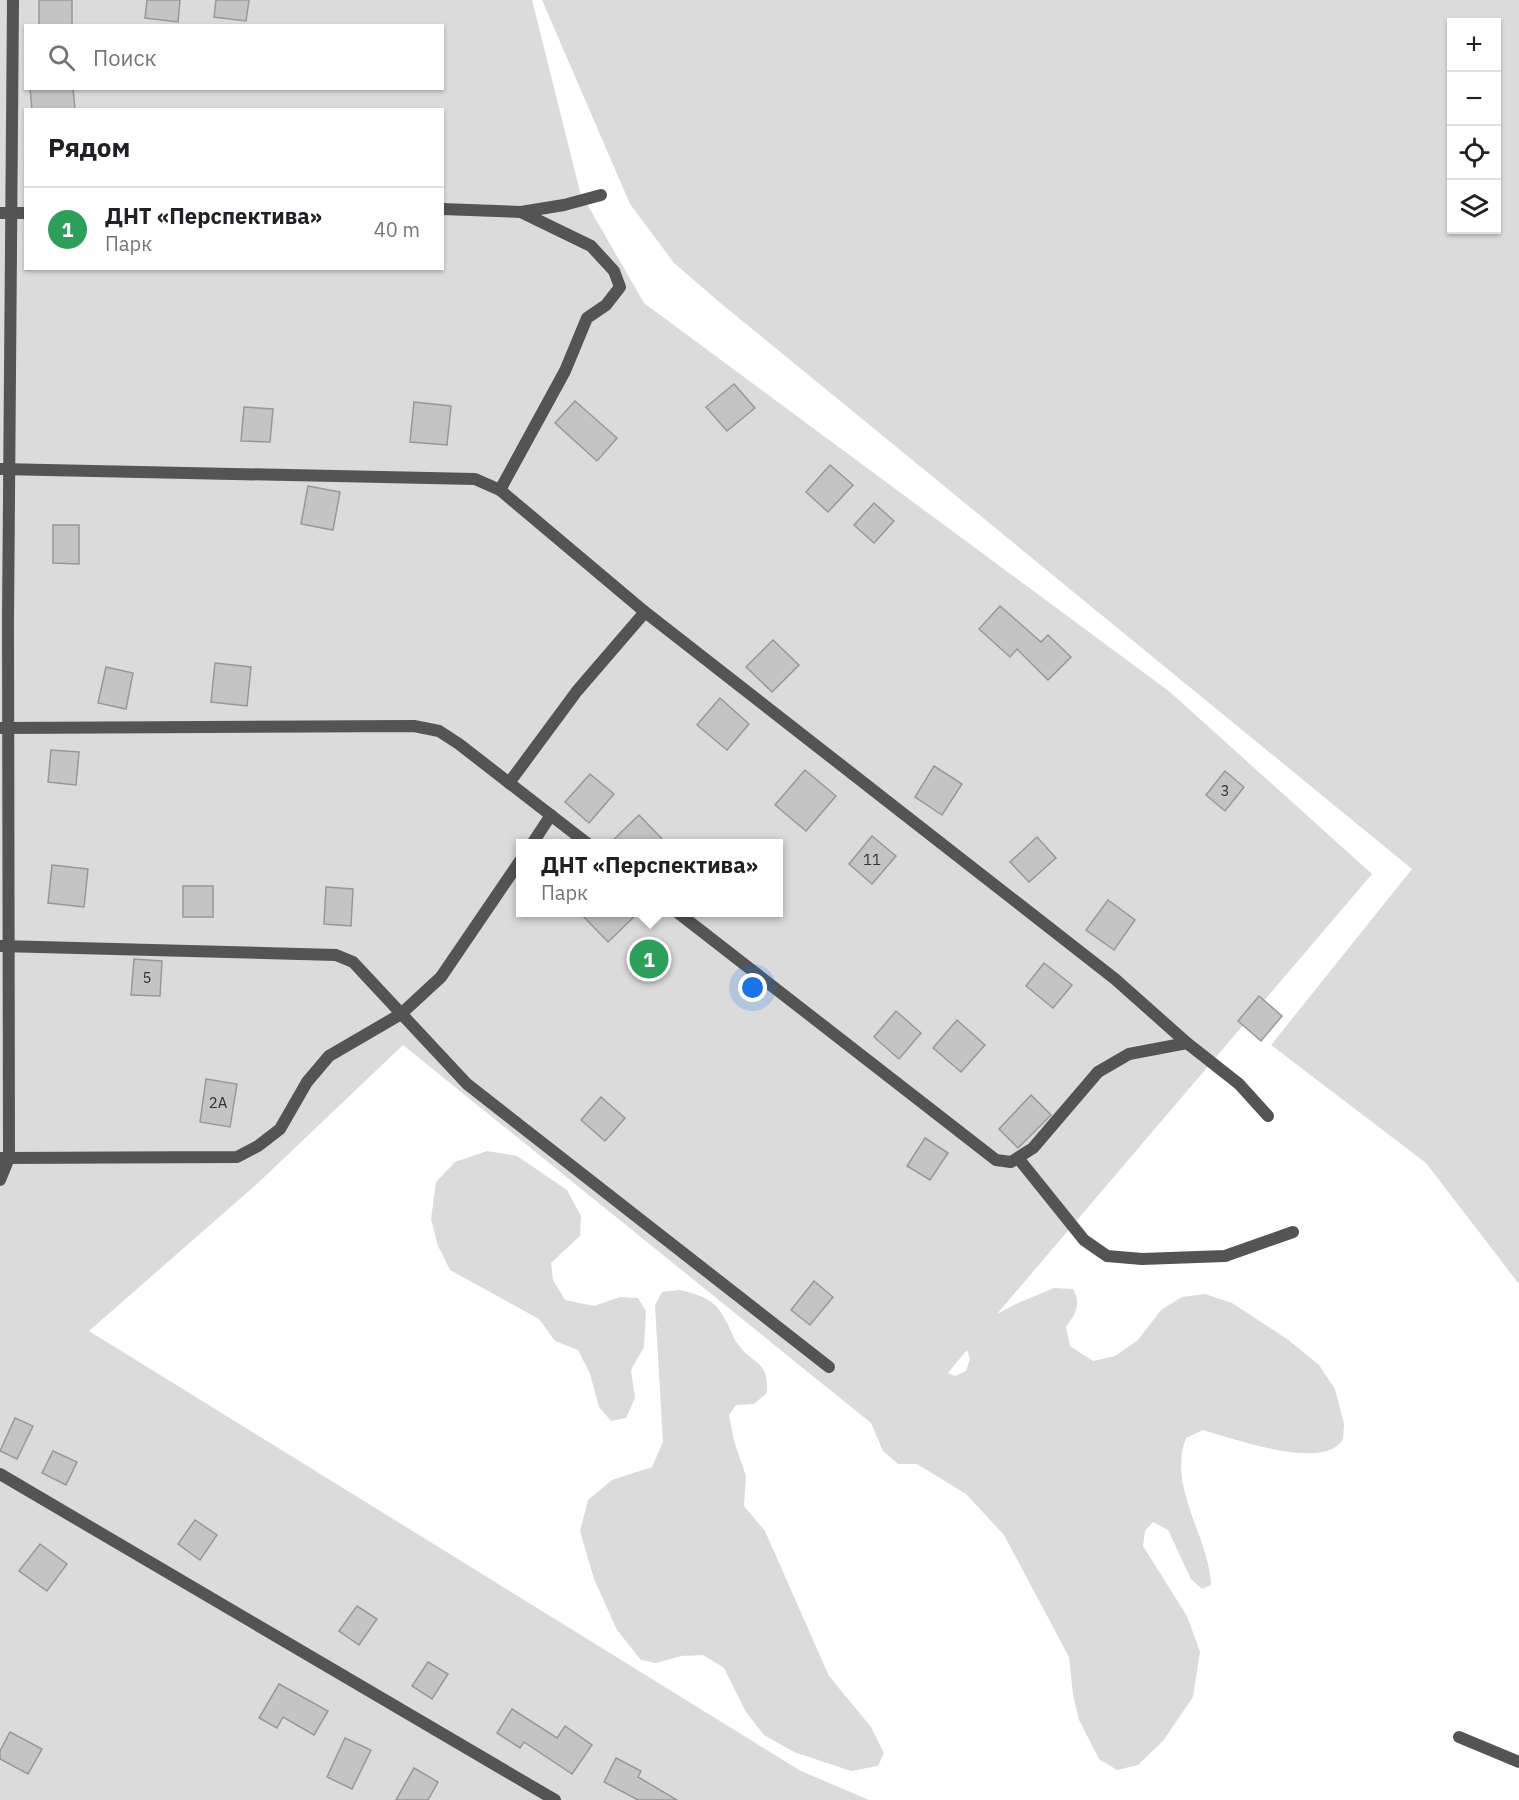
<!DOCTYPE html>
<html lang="ru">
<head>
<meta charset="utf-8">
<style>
  body { margin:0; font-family:"IBM Plex Sans",sans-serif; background:#f6f6f6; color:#202124 }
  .controls { position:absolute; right:18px; top:18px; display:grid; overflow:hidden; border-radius:0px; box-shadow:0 2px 4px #0004 }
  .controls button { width:54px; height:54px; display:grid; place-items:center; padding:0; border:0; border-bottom:2px solid #e0e0e0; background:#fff; color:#202124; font:30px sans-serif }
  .you { position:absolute; left:753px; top:988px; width:21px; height:21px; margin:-15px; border:4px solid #fff; border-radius:50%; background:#1a73e8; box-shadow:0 0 0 9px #1a73e833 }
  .badge { display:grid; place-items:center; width:39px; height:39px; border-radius:50%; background:#0f766e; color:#fff; font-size:20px; font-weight:700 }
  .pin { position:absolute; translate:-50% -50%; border:3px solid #fff; box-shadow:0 2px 6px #0006 }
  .popup { position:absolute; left:516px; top:839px; width:267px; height:78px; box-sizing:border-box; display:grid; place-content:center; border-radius:0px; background:#fff; filter:drop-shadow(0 2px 4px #0005); font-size:20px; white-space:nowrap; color:#757577 }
  .popup b { font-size:22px; color:#202124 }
  .popup::after { content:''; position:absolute; left:50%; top:100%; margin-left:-12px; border:12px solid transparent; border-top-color:#fff }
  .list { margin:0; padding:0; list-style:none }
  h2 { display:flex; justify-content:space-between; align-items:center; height:78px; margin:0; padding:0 24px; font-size:26px }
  h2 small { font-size:20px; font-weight:400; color:#757577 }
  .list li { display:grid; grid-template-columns:39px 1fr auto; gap:18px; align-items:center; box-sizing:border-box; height:84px; padding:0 24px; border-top:2px solid #e0e0e0 }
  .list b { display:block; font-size:22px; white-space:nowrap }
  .list p { margin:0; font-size:20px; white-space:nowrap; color:#757577 }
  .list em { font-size:20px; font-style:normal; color:#757577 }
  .icon { flex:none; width:33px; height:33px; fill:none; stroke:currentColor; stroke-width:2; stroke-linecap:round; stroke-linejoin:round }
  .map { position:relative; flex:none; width:1519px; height:1800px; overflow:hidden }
  .search { position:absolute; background:#fff; box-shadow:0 2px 4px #0004; left:24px; top:24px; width:420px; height:66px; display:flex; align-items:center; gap:15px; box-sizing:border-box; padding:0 21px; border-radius:0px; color:#757577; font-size:22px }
  .panel { position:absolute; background:#fff; box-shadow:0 2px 4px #0004; left:24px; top:108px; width:420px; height:162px; border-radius:0px }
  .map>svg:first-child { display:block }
  .green { fill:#dbdbdb; fill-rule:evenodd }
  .building { fill:#c4c4c4; stroke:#989898; stroke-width:1.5 }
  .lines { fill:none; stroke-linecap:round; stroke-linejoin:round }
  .street { stroke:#545454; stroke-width:12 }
  .labels { text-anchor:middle; stroke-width:4.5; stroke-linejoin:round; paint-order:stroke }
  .number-label { font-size:15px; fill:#313131 }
</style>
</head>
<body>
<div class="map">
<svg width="1519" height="1800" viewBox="0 0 1519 1800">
  <rect width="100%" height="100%" fill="#fff"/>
  <!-- green -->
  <g class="green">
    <path d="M0 0H532L580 192 644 303 1170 692 1372 874 997 1314 1018 1303 1054 1288 1073 1289C1082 1305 1075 1314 1066 1327L1070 1346 1093 1361 1115 1356 1138 1340 1161 1310 1182 1297 1205 1294 1232 1303 1287 1339 1319 1365 1335 1389 1344 1424 1343 1440C1340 1443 1336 1447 1332 1449 1303 1463 1234 1439 1203 1430L1186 1438C1167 1487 1209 1536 1211 1585L1202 1589 1191 1579 1168 1530 1153 1522 1145 1531 1143 1546 1187 1616 1200 1652 1193 1697 1163 1741 1138 1765 1117 1770 1099 1759 1079 1720 1073 1695 1069 1657 1004 1535 966 1494 917 1464H898L883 1451 871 1423 403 1045 258 1183 89 1331 801 1771 869 1800H0ZM26 26H442V88H26ZM26 110H442V268H26ZM520 844H778V912H520ZM967 1350 970 1359 966 1371 955 1376 948 1373Z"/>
    <path d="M542 0H1519V1284L1426 1163 1271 1045 1412 869 718 301 674 263 630 204ZM1452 22H1496V230H1452Z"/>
    <polygon points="487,1151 517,1156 567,1190 581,1216 580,1236 551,1263 553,1280 565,1300 594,1306 620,1297 638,1298 646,1311 644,1347 631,1370 635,1398 626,1418 611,1421 599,1407 590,1374 578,1350 555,1341 539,1319 450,1270 438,1246 431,1219 436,1182 455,1162"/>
    <path d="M680 1290C704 1296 716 1300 727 1323 731 1330 733 1338 738 1344 752 1365 769 1359 767 1393L754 1404 736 1405 729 1415 734 1441 746 1476 744 1506 765 1531 829 1676 871 1727 884 1753 878 1766 851 1771 794 1752 764 1735 746 1712 724 1668 703 1655 681 1656 656 1663 641 1660 617 1630 594 1579 580 1531 588 1500 612 1480 652 1467 663 1442 655 1305 662 1292Z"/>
  </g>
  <!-- building -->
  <g class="building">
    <rect x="39" y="0" width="33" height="26"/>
    <polygon points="147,0 180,0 178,22 145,18"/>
    <polygon points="216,0 249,0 246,21 214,17"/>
    <polygon points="30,88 73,88 75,110 32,110"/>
    <polygon points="734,384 755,408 727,431 706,407"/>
    <polygon points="575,401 617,438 597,461 555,423"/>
    <polygon points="414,402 451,406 447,445 410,442"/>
    <polygon points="244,407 273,409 270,442 241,441"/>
    <polygon points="830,465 853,485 828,512 806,492"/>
    <polygon points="308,486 340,492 333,530 301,524"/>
    <polygon points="874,503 894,521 874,543 854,525"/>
    <polygon points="53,525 79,525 79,564 53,563"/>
    <polygon points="1000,606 1041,642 1048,635 1071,657 1048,680 1017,649 1010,657 979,629"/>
    <polygon points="773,640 799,665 772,692 746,667"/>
    <polygon points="215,663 251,667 247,706 211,702"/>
    <polygon points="106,667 133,673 126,709 98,703"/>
    <polygon points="720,698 749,724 727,750 697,725"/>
    <polygon points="51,750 79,752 76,785 48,782"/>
    <polygon points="934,766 962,784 942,815 915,797"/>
    <polygon points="805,770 836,796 806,831 775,805"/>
    <polygon points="1225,771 1244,787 1225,811 1206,795"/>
    <polygon points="590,774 614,794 589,823 565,802"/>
    <polygon points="639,815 666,843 610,843"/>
    <polygon points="872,836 896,856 872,884 849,864"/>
    <polygon points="1037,837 1056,858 1029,882 1010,862"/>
    <polygon points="52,865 88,869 84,907 48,903"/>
    <rect x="183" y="886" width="30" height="31"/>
    <polygon points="326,887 353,889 351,926 324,924"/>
    <polygon points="1108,900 1135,920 1114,950 1086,930"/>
    <polygon points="579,912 639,912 608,942"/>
    <polygon points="134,959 162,961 160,996 131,995"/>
    <polygon points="1044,963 1072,985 1053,1008 1026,986"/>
    <polygon points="1259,996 1282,1016 1261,1041 1238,1021"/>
    <polygon points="896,1011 921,1033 899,1059 874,1037"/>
    <polygon points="957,1020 985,1045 961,1072 933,1048"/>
    <polygon points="206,1079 237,1084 230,1127 200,1122"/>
    <polygon points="1031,1095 1051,1115 1018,1148 999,1129"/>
    <polygon points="601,1097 625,1118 605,1141 581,1120"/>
    <polygon points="925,1138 948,1153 930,1180 907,1166"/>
    <polygon points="814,1281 833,1297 810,1325 791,1310"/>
    <polygon points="15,1418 33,1426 17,1459 0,1451"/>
    <polygon points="53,1451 77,1462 66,1485 42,1473"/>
    <polygon points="195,1520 217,1535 200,1560 178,1544"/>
    <polygon points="40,1544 67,1564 47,1591 19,1571"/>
    <polygon points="357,1606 377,1619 359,1645 339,1631"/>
    <polygon points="428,1662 448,1674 432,1699 412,1686"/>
    <polygon points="279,1684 328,1711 314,1735 283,1717 277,1728 259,1718"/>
    <polygon points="512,1709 557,1738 565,1726 592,1745 572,1774 524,1742 520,1748 497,1733"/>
    <polygon points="10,1732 42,1749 28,1774 0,1759 0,1751"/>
    <polygon points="345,1738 371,1750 352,1789 327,1777"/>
    <polygon points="616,1758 641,1771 638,1777 677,1800 638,1800 604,1782"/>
    <polygon points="414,1768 438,1782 428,1800 396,1800"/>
  </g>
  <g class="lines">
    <!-- street -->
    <g class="street">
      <polyline points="442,209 521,212 564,205 601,195"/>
      <polyline points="0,213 26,213"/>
      <polyline points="0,469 475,479 500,490 645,612 1115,979 1187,1043 1239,1084 1268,1116"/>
      <polyline points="500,490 565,371 587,318 606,305 620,287 614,271 591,246 521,212"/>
      <polyline points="1,728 414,726 439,731 459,744 588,844"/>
      <polyline points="509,783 577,691 645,612"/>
      <polyline points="532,844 551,815"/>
      <polyline points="677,912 996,1160 1011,1162 1033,1148 1098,1072 1129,1054 1187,1043"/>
      <polyline points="1,946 336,955 353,962 467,1084 829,1367"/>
      <polyline points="1,1158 237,1157 258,1146 280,1129 307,1082 329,1056 401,1014 441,977 520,861"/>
      <polyline points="1018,1158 1084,1240 1107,1256 1142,1259 1225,1256 1293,1232"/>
      <polyline points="0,1180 9,1158 8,620 13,0"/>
      <polyline points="0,1474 555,1800"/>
      <polyline points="1459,1737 1519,1762"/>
    </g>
  </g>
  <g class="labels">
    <!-- number labels -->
    <g class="number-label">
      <text x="1225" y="796">3</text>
      <text x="872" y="865">11</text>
      <text x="147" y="983">5</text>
      <text x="218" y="1108">2А</text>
    </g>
  </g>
</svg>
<div class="controls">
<button>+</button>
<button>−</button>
<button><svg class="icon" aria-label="locate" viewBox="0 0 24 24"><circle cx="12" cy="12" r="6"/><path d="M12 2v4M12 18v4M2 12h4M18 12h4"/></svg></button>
<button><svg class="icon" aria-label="layers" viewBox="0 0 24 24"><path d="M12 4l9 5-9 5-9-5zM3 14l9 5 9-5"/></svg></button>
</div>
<div class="you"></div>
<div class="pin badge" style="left:649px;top:959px;background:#2e9e5b">1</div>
<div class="popup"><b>ДНТ «Перспектива»</b>Парк</div>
<div class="search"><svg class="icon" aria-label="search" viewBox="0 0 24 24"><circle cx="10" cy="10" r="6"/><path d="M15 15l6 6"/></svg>Поиск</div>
<section class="panel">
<h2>Рядом<small></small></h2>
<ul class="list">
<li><span class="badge" style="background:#2e9e5b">1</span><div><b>ДНТ «Перспектива»</b><p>Парк</p></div><em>40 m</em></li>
</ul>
</section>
</div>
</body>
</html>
